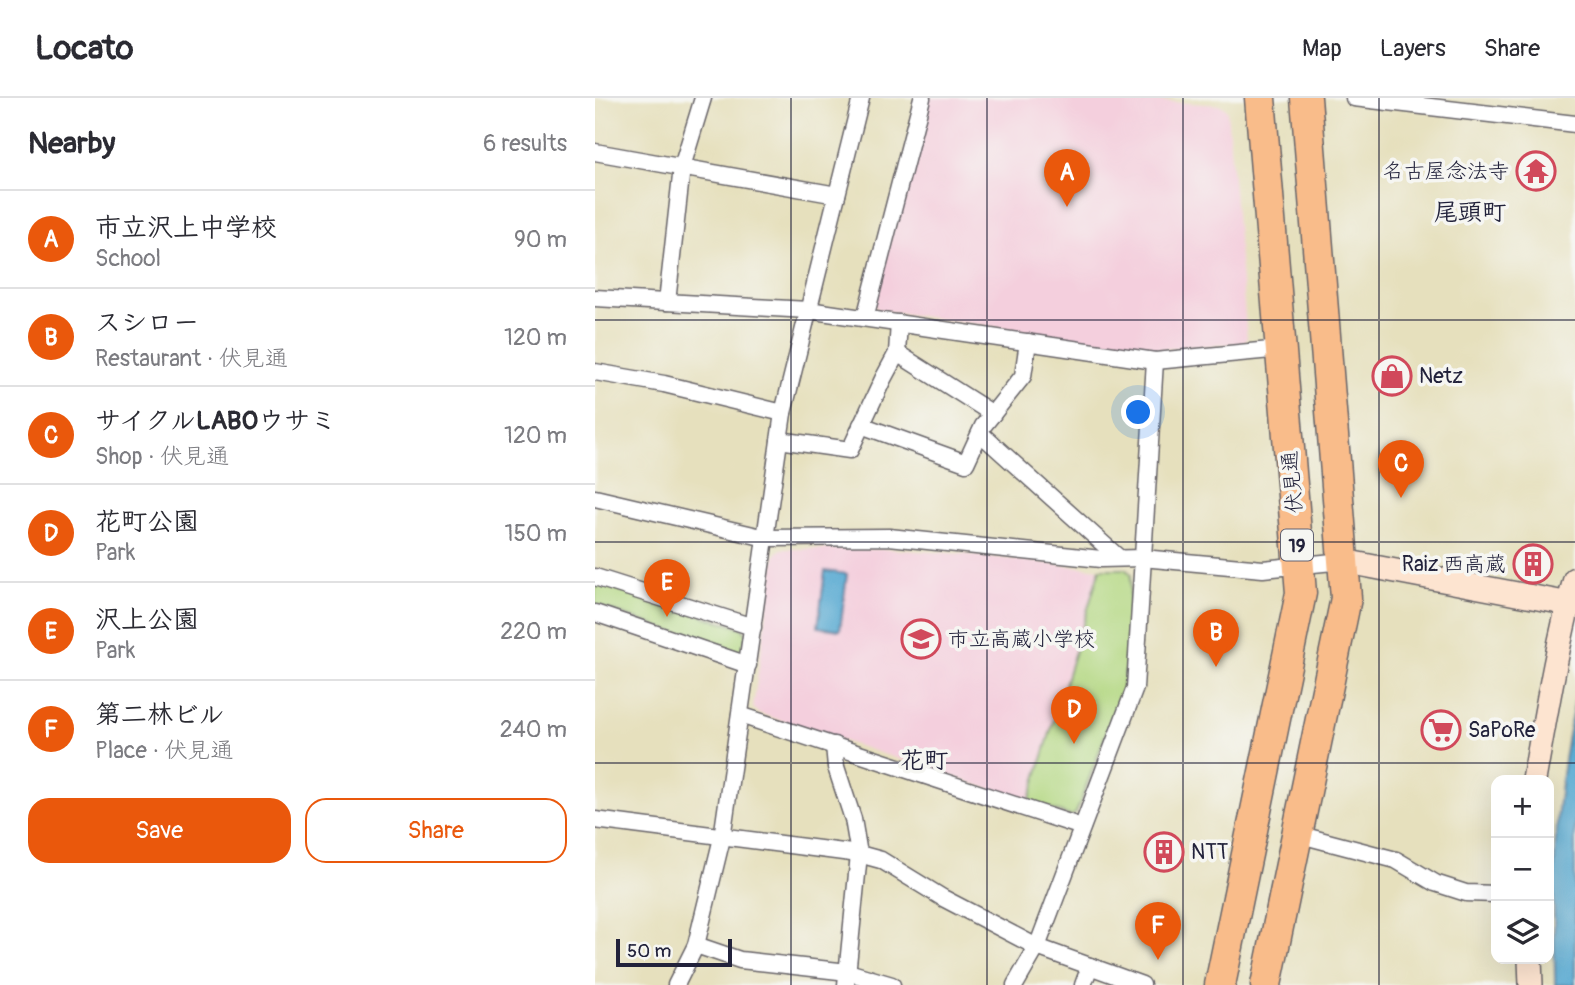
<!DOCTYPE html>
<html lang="en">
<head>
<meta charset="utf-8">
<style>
  body { margin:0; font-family:Pangolin,"Klee One",sans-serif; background:#f2f2f3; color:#2b2b33 }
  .controls { position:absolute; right:21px; bottom:21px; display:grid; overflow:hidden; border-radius:14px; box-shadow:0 7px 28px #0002 }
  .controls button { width:63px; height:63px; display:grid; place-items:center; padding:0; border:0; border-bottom:2px solid #e1e1e2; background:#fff; color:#2b2b33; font:35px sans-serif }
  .scale { position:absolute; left:21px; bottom:18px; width:116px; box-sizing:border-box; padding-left:7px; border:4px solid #22223b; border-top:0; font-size:19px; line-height:24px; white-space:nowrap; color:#22223b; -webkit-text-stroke:5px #f6f6f2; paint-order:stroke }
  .you { position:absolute; left:544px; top:315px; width:24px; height:24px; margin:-18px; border:5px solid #fff; border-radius:50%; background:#1a73e8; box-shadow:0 0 0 10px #1a73e833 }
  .badge { display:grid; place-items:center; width:46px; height:46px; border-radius:50%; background:#ea580c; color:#fff; font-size:23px; font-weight:700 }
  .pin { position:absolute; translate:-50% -58px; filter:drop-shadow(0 2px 4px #0008) }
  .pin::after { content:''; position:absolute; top:37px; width:24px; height:21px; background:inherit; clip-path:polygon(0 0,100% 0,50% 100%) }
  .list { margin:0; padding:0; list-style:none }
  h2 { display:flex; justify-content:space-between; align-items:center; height:91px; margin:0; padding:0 28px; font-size:30px }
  h2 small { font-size:23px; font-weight:400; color:#7c7c81 }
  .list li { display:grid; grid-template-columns:46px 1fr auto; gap:21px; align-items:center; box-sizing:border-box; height:98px; padding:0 28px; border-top:2px solid #e1e1e2 }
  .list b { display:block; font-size:26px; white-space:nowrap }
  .list p { margin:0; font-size:23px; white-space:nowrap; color:#7c7c81 }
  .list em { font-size:23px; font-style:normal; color:#7c7c81 }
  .actions { display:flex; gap:14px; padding:21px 28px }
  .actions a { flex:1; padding:16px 0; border:2px solid #ea580c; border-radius:21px; text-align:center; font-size:24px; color:#ea580c }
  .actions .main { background:#ea580c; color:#fff }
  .icon { flex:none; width:38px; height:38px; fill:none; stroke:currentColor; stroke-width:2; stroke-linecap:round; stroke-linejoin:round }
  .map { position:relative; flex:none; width:980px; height:887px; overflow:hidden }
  header { display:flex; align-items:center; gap:42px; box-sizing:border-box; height:98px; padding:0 35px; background:#fff; border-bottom:2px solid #e1e1e2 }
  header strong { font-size:33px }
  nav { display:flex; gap:38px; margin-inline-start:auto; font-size:24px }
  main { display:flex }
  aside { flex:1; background:#fff }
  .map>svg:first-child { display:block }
  .built { fill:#f4cfdd }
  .green { fill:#b2d780; stroke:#6a7c5e; stroke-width:2 }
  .water { fill:#55a8d1; stroke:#3c6586; stroke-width:2 }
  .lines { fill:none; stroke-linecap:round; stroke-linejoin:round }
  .street-casing { stroke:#676468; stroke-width:19 }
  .secondary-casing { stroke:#676468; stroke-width:26 }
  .highway-casing { stroke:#676468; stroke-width:33 }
  .street { stroke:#fff; stroke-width:16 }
  .secondary { stroke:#fde4d0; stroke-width:23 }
  .highway { stroke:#f9bc8a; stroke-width:30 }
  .grid { fill:none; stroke:#22223b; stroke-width:2; stroke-opacity:0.55 }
  .labels { text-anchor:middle; stroke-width:7; stroke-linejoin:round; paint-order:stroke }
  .shield { fill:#f6f6f2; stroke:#626272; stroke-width:2 }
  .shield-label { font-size:19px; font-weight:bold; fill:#22223b }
  .poi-label { font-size:21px; fill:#22223b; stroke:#f6f6f2; text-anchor:start }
  .street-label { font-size:21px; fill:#22223b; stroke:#f6f6f2 }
  .quarter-label { font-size:24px; font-weight:bold; fill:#22223b; stroke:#f6f6f2 }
</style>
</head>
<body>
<header>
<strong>Locato</strong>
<nav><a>Map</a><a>Layers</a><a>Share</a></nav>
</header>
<main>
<aside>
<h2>Nearby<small>6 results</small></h2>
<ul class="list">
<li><span class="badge">A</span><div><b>市立沢上中学校</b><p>School</p></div><em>90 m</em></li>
<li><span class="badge">B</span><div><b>スシロー</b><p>Restaurant · 伏見通</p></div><em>120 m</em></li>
<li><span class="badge">C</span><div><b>サイクルLABOウサミ</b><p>Shop · 伏見通</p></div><em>120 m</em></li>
<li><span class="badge">D</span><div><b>花町公園</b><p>Park</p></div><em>150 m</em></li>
<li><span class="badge">E</span><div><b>沢上公園</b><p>Park</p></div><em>220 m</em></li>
<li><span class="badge">F</span><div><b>第二林ビル</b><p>Place · 伏見通</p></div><em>240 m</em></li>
</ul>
<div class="actions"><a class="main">Save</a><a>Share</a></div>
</aside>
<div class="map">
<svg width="980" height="887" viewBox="0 0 980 887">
  <rect width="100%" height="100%" fill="#f6f6f2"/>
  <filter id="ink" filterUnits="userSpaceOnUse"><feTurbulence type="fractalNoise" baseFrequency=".0143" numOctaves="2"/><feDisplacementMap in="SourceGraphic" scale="14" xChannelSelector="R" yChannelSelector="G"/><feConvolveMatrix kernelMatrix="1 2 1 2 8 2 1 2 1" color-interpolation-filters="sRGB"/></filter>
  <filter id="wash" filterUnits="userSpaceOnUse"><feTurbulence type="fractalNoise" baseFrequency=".00686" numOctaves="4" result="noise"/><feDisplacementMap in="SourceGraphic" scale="28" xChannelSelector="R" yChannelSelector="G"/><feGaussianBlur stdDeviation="1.57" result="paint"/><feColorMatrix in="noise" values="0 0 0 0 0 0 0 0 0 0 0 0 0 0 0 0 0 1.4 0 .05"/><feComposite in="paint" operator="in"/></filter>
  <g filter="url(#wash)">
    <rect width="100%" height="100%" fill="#e6e0bd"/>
    <!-- built -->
    <g class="built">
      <polygon points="332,0 512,0 626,7 632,12 652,240 649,245 557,252 283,212 279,205"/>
      <polygon points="186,451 294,451 369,456 505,471 434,704 163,615 158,610 180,457"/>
    </g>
    <!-- green -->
    <g class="green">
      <polygon points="505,471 530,471 536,476 529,588 481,715 476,718 434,704"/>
      <polygon points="0,484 147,530 151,536 148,553 143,556 0,507"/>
    </g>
    <!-- water -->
    <g class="water">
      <polygon points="230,473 252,476 245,532 223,529"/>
      <path d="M980 602V887H960C960 853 958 819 959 784 960 723 967 662 980 602Z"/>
    </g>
  </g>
  <g filter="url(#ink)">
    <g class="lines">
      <!-- street casing -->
      <g class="street-casing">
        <g id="street">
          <polyline points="759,0 980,26"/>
          <polyline points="0,54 242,97"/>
          <polyline points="0,200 213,212 560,263 686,251"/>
          <polyline points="72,204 87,69 108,0"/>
          <polyline points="270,220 327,0"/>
          <polyline points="302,255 398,316"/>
          <polyline points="0,274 69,286 188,315"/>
          <polyline points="266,327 371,365 388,328 428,278 433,244"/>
          <polyline points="385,335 524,460"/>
          <polyline points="184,342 255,352 288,281 302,255 304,225"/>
          <polyline points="0,400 171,440 294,439 506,461 547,460 668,471 748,463"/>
          <polyline points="0,479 158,529"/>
          <polyline points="0,515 153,567"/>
          <polyline points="145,617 487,729"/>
          <polyline points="239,647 241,669 258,721 264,756 251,887"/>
          <polyline points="0,722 264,756 286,762 348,800 442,849 547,887"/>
          <polyline points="702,736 801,762 840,785 871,795 901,796"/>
          <polyline points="101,847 145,862 253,874 297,887"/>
          <polyline points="81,887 101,847 127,740 188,315 266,0"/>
          <polyline points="420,887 442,849 540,590 560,263"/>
          <polyline points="488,887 495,868"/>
        </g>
      </g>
      <!-- secondary casing -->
      <g class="secondary-casing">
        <g id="secondary">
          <polyline points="748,463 980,507"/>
          <path d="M939 682C951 615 962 547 980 481"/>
          <polyline points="935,861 936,887"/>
        </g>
      </g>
      <!-- highway casing -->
      <g class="highway-casing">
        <g id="highway">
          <polyline points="625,887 706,495 665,0"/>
          <polyline points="671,887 751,500 711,0"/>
        </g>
      </g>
      <!-- street -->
      <use href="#street" class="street"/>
      <!-- secondary -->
      <use href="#secondary" class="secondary"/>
      <!-- highway -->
      <use href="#highway" class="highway"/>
    </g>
  </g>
  <!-- grid -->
  <path class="grid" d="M196 0V887M392 0V887M588 0V887M784 0V887M0 222H980M0 444H980M0 665H980"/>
  <!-- icons -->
  <defs>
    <g id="temple-ring" transform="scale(2.0125)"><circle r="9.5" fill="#f6f6f2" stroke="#d1495b" stroke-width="1.5"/><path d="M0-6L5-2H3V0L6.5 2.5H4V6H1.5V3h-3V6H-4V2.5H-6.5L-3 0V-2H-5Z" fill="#d1495b"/></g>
    <g id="shop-ring" transform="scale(2.0125)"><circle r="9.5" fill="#f6f6f2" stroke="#d1495b" stroke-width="1.5"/><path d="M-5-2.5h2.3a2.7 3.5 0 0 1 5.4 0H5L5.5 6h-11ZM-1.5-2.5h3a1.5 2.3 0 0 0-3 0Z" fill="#d1495b"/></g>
    <g id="building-ring" transform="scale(2.0125)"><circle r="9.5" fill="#f6f6f2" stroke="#d1495b" stroke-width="1.5"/><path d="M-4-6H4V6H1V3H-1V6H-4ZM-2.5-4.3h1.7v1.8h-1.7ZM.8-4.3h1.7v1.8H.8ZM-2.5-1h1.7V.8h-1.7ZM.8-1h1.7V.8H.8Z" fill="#d1495b"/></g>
    <g id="school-ring" transform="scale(2.0125)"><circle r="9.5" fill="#f6f6f2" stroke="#d1495b" stroke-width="1.5"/><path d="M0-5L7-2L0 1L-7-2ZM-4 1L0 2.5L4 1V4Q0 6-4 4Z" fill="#d1495b"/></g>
    <g id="supermarket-ring" transform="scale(2.0125)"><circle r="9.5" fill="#f6f6f2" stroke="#d1495b" stroke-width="1.5"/><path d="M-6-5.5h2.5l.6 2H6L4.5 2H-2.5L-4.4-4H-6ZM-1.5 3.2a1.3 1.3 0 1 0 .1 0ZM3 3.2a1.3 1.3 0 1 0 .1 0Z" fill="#d1495b"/></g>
  </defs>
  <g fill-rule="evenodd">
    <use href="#temple-ring" x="941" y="73"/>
    <use href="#shop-ring" x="797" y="278"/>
    <use href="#building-ring" x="938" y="466"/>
    <use href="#school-ring" x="326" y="541"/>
    <use href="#supermarket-ring" x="846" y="632"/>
    <use href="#building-ring" x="569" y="754"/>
  </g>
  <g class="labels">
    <!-- shield labels -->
    <rect class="shield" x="686" y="431.5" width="32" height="31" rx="5"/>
    <g class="shield-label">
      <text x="702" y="454">19</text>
    </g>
    <!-- poi labels -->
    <g class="poi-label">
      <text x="914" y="80" text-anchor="end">名古屋念法寺</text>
      <text x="824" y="285">Netz</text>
      <text x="911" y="473" text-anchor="end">Raiz 西高蔵</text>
      <text x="353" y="548">市立高蔵小学校</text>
      <text x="873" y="639">SaPoRe</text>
      <text x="596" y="761">NTT</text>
    </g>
    <!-- street labels -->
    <g class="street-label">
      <text transform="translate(697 384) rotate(-95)" y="7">伏見通</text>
    </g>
    <!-- quarter labels -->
    <g class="quarter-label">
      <text x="875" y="122">尾頭町</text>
      <text x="329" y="670">花町</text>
    </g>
  </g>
</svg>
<div class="controls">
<button>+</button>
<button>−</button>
<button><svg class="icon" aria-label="layers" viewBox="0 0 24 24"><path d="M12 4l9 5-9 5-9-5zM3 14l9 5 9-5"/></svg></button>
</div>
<div class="scale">50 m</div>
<div class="you"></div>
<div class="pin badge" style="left:472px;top:109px">A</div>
<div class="pin badge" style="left:621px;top:569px">B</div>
<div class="pin badge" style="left:806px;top:400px">C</div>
<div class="pin badge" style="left:479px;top:646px">D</div>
<div class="pin badge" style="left:72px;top:519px">E</div>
<div class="pin badge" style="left:563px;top:862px">F</div>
</div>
</main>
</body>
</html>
